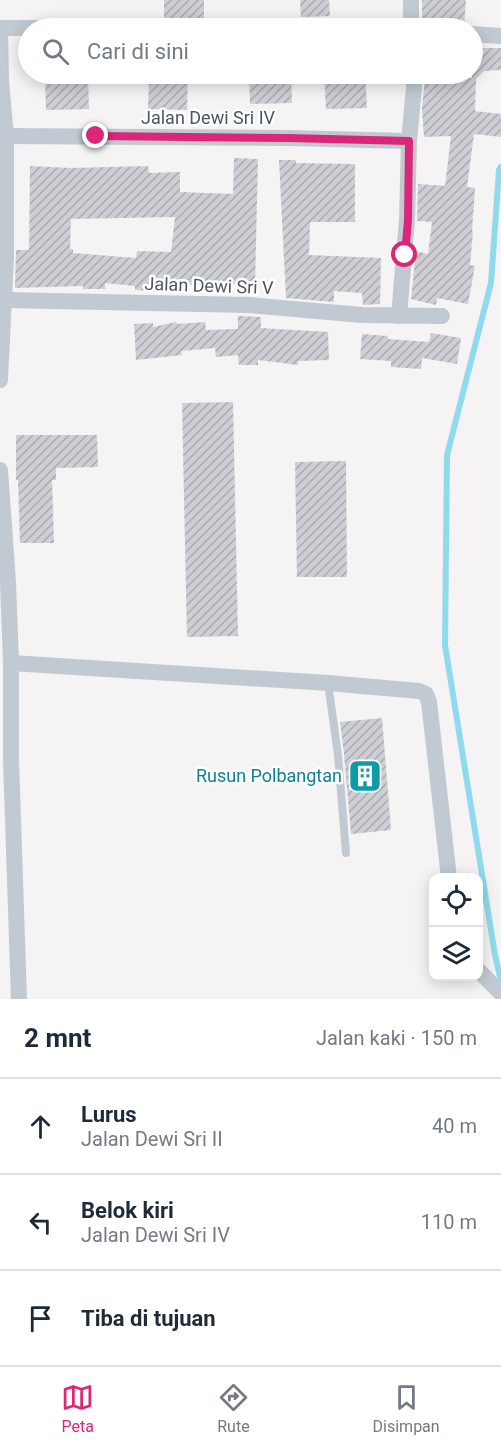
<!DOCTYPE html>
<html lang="id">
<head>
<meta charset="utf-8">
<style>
  body { margin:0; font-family:Roboto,sans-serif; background:#f6f6f7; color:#1f2937 }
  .controls { position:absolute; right:18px; bottom:18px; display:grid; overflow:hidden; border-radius:12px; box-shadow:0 3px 15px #0003 }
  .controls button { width:54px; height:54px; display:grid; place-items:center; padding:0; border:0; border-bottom:2px solid #e0e1e3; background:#fff; color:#1f2937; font:30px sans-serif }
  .stop { position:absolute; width:18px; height:18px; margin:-14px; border:4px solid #db2777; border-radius:50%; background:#fff }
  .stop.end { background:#db2777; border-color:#fff; box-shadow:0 2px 6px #0008 }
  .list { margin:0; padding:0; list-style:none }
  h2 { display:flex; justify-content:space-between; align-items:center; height:78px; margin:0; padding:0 24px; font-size:26px }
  h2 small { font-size:20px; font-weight:400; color:#747a83 }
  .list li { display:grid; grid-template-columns:39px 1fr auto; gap:18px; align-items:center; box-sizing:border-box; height:96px; padding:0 24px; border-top:2px solid #e0e1e3 }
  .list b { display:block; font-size:22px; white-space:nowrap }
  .list p { margin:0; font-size:20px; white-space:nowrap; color:#747a83 }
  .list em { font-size:20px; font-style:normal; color:#747a83 }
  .icon { flex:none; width:33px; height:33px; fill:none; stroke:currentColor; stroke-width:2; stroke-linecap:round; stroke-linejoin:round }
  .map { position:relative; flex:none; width:501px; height:999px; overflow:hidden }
  .search { position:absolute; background:#fff; box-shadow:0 3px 15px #0003; left:18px; right:18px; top:18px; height:66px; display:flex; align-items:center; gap:15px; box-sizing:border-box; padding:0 21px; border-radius:33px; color:#747a83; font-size:22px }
  .sheet { height:366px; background:#fff }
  nav { display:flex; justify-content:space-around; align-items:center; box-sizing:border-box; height:84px; border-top:2px solid #e0e1e3; background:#fff; font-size:16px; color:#747a83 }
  nav a { display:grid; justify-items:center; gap:3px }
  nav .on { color:#db2777 }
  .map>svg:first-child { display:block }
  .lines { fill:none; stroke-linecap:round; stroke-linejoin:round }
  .stream { stroke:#90daee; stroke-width:6 }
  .building { fill:url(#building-hatch); fill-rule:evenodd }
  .service { stroke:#c1cad2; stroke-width:8 }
  .minor { stroke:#c1cad2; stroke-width:16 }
  .route { stroke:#db2777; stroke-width:8 }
  .labels { text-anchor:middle; stroke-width:5; stroke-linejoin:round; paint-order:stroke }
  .street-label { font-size:18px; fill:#4a5661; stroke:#fff }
  .culture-label { font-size:18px; fill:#0d838f; stroke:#fff; text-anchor:end }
</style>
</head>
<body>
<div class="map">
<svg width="501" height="999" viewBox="0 0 501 999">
  <defs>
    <pattern id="building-hatch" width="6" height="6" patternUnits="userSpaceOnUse" patternTransform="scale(1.5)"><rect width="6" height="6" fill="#cdcfd5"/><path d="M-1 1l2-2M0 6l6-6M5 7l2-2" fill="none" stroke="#a8abb0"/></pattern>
  </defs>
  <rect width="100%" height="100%" fill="#f5f3f3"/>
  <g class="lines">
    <!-- stream -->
    <polyline class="stream" points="501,167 499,170 491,283 447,455 445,645 495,955 501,981"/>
  </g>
  <!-- building -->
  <g class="building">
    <polygon points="164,0 204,0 204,20 164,19"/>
    <polygon points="300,0 329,0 330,16 301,17"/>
    <polygon points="422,0 466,0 464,27 463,28 457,28 422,27"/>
    <polygon points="472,48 501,48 501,70 484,71 476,79 475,111 501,114 501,137 474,134 467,187 475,188 472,231 473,231 470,265 475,266 468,304 437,298 436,305 411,299 416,251 428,254 432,222 417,221 418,184 445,186 451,136 424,137 422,109 424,88 424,76 472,78"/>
    <polygon points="45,74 88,74 89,109 46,110"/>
    <polygon points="149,74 188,74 187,110 148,109"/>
    <polygon points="249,74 291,74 292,103 250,104"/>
    <polygon points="324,74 365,74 367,108 326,109"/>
    <path d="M234 158 258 159 255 287 238 286V284L156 286 155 291 135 290V286L105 283V289H83V286L15 288 16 250H29L30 166 71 168 148 166 149 173 180 172V192L233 194ZM175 217 171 252 137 251 136 258 73 253V249H70L71 219Z"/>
    <polygon points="279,160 296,160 296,163 355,164 355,222 310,222 309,255 381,258 380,304 363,305 362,293 334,291 334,302 286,298"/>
    <polygon points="238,316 261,317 261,328 328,332 329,360 298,361 298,365 258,360 258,365 239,365 238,355 216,357 215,348 181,351 182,355 136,360 134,324 153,323 153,327 176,322 177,324 205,322 206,330 238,329"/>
    <polygon points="431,333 461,338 457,364 422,358 421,369 391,367 391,361 360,359 362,334 388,336 388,339 429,342"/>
    <polygon points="233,402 238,636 187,637 182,403"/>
    <polygon points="16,435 97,435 98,467 56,468 56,480 52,480 54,543 20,543 18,480 16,480"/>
    <polygon points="346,461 347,577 297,577 295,462"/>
    <polygon points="382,718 391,830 351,834 344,754 340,722"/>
  </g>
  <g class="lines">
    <!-- service -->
    <polyline class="service" points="328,683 338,755 346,853"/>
    <!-- minor -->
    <g class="minor">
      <polyline points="0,28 36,28"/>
      <polyline points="411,28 411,0"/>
      <polyline points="0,29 1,81 6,136 6,258 0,380"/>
      <polyline points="472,34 501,36"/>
      <polyline points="6,136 288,138 409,141"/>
      <polyline points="4,300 249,305 362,315 442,316"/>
      <polyline points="399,316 407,220 409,141 414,87 413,74"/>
      <polyline points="0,470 8,582 11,663 11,760 19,999"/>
      <polyline points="11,663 328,683 419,691 426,694 429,702 449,878"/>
      <polyline points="478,970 501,993"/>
    </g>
  </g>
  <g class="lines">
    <!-- route -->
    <polyline class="route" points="96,136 288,138 409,141 408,220 405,255"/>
  </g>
  <!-- icons -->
  <defs>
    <g id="building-square" transform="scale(1.725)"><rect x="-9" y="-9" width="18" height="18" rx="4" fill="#0f9aa8" stroke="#fff"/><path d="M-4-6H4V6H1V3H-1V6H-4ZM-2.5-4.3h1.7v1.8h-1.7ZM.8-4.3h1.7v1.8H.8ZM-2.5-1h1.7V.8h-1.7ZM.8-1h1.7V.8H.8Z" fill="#fff"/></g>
  </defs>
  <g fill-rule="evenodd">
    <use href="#building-square" x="365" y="776"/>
  </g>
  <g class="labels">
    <!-- street labels -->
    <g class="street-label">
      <text x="208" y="124">Jalan Dewi Sri IV</text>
      <text transform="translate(209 286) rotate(2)" y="6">Jalan Dewi Sri V</text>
    </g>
    <!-- culture labels -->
    <g class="culture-label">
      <text x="342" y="782">Rusun Polbangtan</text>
    </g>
  </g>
</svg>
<div class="controls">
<button><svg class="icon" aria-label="locate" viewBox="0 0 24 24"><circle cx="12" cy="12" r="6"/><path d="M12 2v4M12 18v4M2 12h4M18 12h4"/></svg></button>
<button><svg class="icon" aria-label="layers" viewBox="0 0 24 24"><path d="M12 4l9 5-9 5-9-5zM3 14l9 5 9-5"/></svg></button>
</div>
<div class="stop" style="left:405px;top:255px"></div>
<div class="stop end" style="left:96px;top:136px"></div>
<div class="search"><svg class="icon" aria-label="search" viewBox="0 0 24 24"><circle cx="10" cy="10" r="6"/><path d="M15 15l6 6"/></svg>Cari di sini</div>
</div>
<section class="sheet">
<h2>2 mnt<small>Jalan kaki · 150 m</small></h2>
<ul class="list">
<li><svg class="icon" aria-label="ahead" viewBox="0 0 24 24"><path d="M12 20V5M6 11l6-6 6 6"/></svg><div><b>Lurus</b><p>Jalan Dewi Sri II</p></div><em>40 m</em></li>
<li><svg class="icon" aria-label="left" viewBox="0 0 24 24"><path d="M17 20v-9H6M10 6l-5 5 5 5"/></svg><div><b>Belok kiri</b><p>Jalan Dewi Sri IV</p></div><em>110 m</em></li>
<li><svg class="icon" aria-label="arrive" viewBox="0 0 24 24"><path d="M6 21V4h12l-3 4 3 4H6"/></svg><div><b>Tiba di tujuan</b></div></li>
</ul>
</section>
<nav>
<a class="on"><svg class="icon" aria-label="map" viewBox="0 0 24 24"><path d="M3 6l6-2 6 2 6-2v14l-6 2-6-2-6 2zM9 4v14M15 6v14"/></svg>Peta</a>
<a><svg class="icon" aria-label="directions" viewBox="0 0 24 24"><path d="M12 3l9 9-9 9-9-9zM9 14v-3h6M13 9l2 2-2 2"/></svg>Rute</a>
<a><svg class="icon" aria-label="saved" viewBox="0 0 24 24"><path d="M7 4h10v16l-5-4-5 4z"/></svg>Disimpan</a>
</nav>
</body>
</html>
